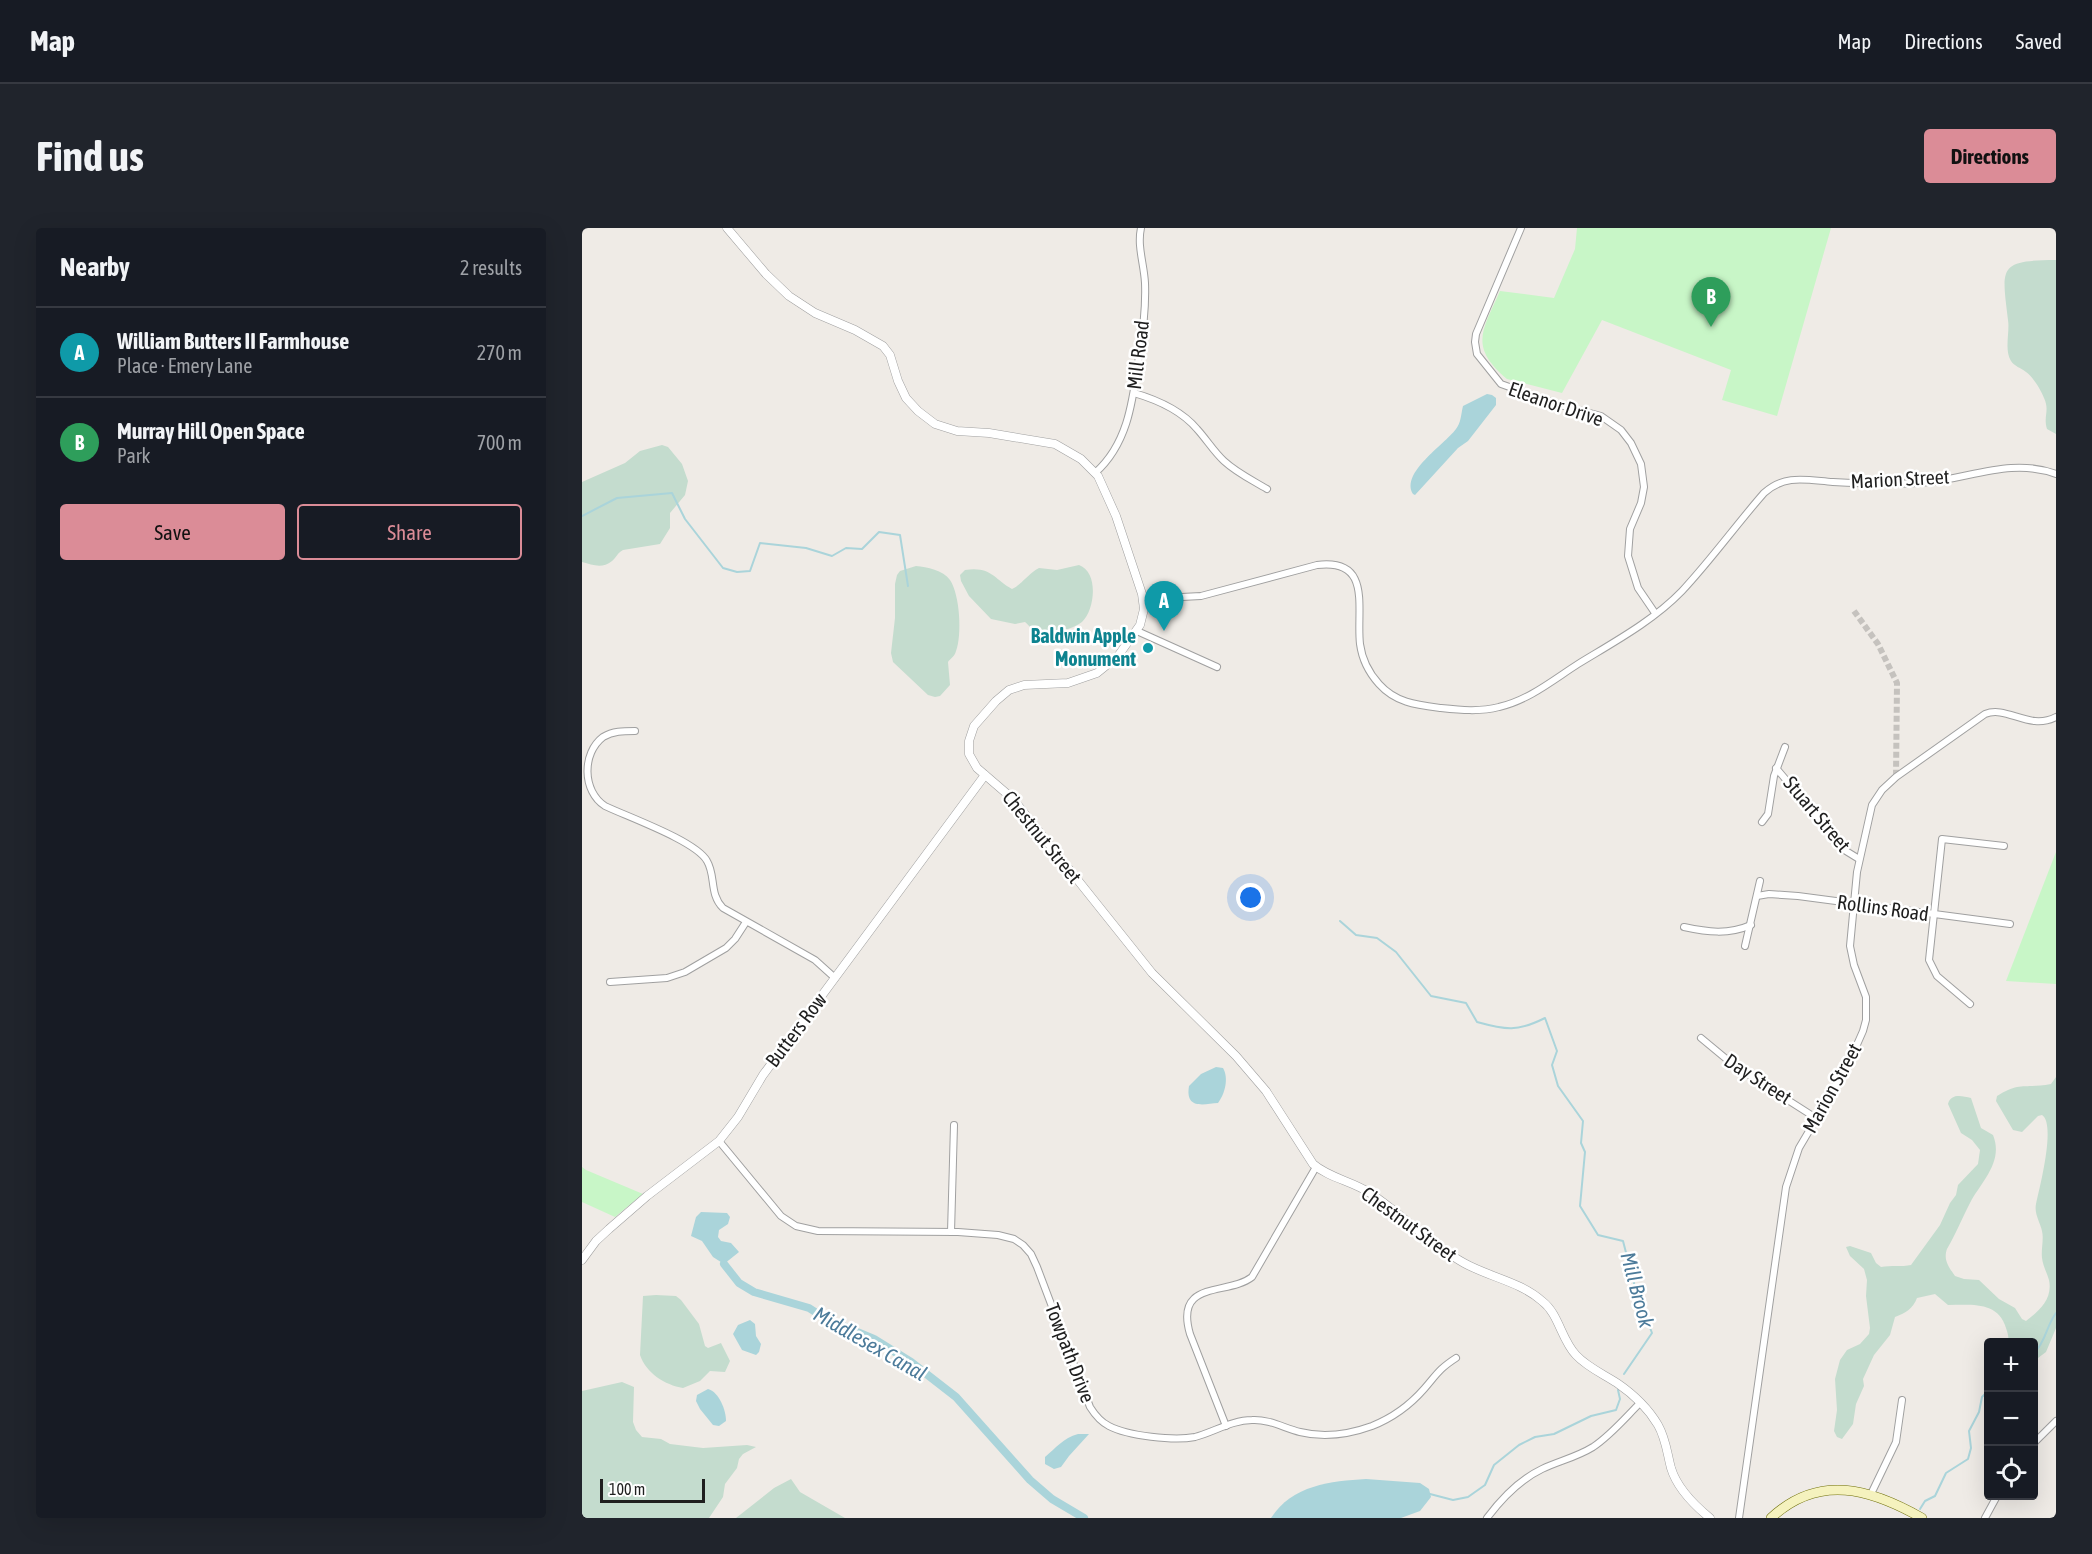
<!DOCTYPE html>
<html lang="en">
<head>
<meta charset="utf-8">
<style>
  body { margin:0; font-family:"Asap Condensed",sans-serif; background:#20242c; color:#f1f3f6 }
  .controls { position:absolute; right:18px; bottom:18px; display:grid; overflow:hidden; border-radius:6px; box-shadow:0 6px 24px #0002 }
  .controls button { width:54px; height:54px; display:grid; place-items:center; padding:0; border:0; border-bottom:2px solid #363941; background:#171b24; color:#f1f3f6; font:30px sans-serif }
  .scale { position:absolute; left:18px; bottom:15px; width:105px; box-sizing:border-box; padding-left:6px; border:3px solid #1f1f1f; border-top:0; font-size:16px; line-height:21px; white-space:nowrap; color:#1f1f1f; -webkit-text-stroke:4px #fff; paint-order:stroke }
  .you { position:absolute; left:669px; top:670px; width:21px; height:21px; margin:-15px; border:4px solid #fff; border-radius:50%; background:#1a73e8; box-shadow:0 0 0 9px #1a73e833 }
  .badge { display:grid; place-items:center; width:39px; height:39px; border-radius:50%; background:#db8c97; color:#fff; font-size:20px; font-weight:700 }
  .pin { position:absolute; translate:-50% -50px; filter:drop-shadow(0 2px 3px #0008) }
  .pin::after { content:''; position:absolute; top:32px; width:21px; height:18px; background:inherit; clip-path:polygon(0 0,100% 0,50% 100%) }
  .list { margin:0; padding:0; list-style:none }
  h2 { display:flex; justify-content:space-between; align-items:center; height:78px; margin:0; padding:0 24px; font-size:26px }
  h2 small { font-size:20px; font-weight:400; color:#9ea1a6 }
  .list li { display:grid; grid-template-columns:39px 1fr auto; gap:18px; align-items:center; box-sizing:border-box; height:90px; padding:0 24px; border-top:2px solid #363941 }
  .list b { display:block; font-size:22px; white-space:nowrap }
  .list p { margin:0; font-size:20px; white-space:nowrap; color:#9ea1a6 }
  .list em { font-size:20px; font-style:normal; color:#9ea1a6 }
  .actions { display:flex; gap:12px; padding:18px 24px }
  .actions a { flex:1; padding:14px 0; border:2px solid #db8c97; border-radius:6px; text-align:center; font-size:21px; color:#db8c97 }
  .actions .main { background:#db8c97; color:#111 }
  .icon { flex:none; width:33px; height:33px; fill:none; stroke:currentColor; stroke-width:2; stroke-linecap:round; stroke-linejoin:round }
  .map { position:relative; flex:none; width:1474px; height:1290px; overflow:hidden; border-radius:6px }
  header { display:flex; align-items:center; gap:36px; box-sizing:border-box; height:84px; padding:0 30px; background:#171b24; border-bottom:2px solid #363941 }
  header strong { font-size:28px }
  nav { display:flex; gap:33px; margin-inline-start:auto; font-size:21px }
  .intro { display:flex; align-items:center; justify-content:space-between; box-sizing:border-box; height:144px; padding:0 36px }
  h1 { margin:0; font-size:42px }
  .button { padding:15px 27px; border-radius:6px; background:#db8c97; color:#111; font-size:21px; font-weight:700 }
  main { display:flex; gap:36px; padding:0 36px }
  aside { flex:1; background:#171b24; border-radius:6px; box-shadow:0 6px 24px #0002 }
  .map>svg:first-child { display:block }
  .wetland { fill:#c4dcce }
  .park { fill:#c8f6c7 }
  .water { fill:#aad4da }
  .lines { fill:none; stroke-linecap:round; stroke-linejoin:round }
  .stream { stroke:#aad4da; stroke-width:2 }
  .canal { stroke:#aad4da; stroke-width:8 }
  .minor-tunnel { stroke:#c5c2be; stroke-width:6; stroke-dasharray:6 3; stroke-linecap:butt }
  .minor-casing { stroke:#a0a0a0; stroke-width:8 }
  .tertiary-casing { stroke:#a0a0a0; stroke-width:9 }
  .secondary-casing { stroke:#70700c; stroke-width:10 }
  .minor { stroke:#fff; stroke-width:6 }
  .tertiary { stroke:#fff; stroke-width:8 }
  .secondary { stroke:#f5f2be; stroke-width:9 }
  .culture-dot { fill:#0f9aa8; stroke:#fff; stroke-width:2 }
  .labels { text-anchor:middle; stroke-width:5; stroke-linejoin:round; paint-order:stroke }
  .street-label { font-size:20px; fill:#1f1f1f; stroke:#fff }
  .culture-label { font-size:20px; font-weight:bold; fill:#0d838f; stroke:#fff; text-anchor:end }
  .water-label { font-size:21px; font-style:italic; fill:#4c7b9a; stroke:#fff }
</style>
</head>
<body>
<header>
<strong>Map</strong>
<nav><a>Map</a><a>Directions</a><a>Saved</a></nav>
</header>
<div class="intro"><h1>Find us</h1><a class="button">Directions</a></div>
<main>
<aside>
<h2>Nearby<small>2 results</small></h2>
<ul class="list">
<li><span class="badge" style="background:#0f9aa8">A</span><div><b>William Butters II Farmhouse</b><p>Place · Emery Lane</p></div><em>270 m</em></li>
<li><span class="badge" style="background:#2e9e5b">B</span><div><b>Murray Hill Open Space</b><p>Park</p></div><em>700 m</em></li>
</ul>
<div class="actions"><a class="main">Save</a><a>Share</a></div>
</aside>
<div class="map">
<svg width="1474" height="1290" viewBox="0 0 1474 1290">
  <rect width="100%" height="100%" fill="#efebe6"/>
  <!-- wetland -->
  <g class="wetland">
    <path d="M1474 32V206L1465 201C1461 188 1468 183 1462 170 1459 162 1451 149 1444 144 1439 140 1432 138 1429 133 1422 122 1428 104 1426 92 1420 40 1415 32 1474 32Z"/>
    <path d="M80 217 86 219 100 236 106 253 103 267 88 285V300L78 316 41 322C35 325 35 329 30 333 20 341 11 337 0 334V254L43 235 58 223Z"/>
    <path d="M497 337C517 344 513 382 500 394 492 400 483 402 474 404 470 405 465 409 461 408 455 408 448 398 443 394L433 396 409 391 387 368 379 353 378 347 383 342C409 338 412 351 430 361 438 358 447 345 457 340L475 342Z"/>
    <path d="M334 338C345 339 361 342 368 352 378 367 380 407 374 423 373 428 368 431 366 434L368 457 358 468 353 469 346 467 311 434 309 425 313 390V356L315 347 318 343Z"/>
    <path d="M1474 849V1100L1464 1124 1452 1133V1114H1426C1427 1109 1426 1106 1424 1100 1416 1073 1389 1077 1366 1077L1353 1066 1335 1070C1331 1081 1323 1085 1313 1089L1308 1107 1292 1127 1281 1151 1282 1158 1274 1176 1271 1196 1260 1211 1255 1209 1252 1203 1255 1182 1253 1151 1258 1132 1265 1122 1278 1116 1287 1106 1288 1100 1284 1068 1285 1052 1282 1041 1268 1028 1264 1019 1268 1018 1289 1025 1294 1035 1299 1039C1309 1037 1320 1039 1329 1037L1358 997 1368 975 1374 967 1376 957 1396 936 1398 922 1390 912 1379 905 1366 876C1369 865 1380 868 1389 870L1399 900 1411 907C1422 934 1399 954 1388 975 1380 990 1374 1006 1365 1021 1361 1032 1367 1039 1373 1048L1382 1051 1397 1052 1417 1071 1433 1080 1440 1091 1444 1093C1457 1083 1471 1071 1467 1052 1465 1045 1461 1038 1460 1030 1459 1021 1462 1011 1460 1003 1458 994 1452 986 1454 976 1458 958 1474 896 1460 887L1456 888 1440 904 1431 902 1414 873 1415 868C1438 853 1444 861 1469 856Z"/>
    <path d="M74 1067 94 1068 99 1072 117 1096 123 1118 126 1120 139 1115 148 1133 143 1144 128 1143 118 1153 101 1160C83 1157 64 1145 58 1127L61 1068Z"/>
    <polygon points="40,1154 52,1159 51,1194 54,1202 60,1209 79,1211 88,1216 121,1220 165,1217 174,1219 161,1226 157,1231 155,1240 143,1256 141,1269 127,1290 0,1290 0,1163"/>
    <polygon points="209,1251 218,1264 263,1290 154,1290 192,1260"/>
  </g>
  <!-- park -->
  <g class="park">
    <path d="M995 0H1249L1195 188 1140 172 1149 142 1020 92 980 165 925 151C886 118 901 102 918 63L972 70 993 21Z"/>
    <polygon points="1474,624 1474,756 1424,753"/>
    <polygon points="0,939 4,942 61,966 33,989 0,974"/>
  </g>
  <!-- water -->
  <g class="water">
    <path d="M905 166 910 167 914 170V177L886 213 876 220 833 267 831 266C818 245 862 217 874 201 879 195 879 186 881 178Z"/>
    <path d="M634 839 641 840C647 850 643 866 636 875 622 876 603 882 607 858L619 846Z"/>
    <polygon points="119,984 145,985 148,989 146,996 137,1002 136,1009 139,1013 149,1015 157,1024 142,1036 131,1029 120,1013 109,1008 114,989"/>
    <polygon points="168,1092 173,1096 174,1108 179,1116 177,1124 174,1127 160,1122 151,1106 156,1097"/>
    <path d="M126 1161C137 1164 144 1182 144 1193L137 1198 131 1197 118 1181 114 1173 115 1167Z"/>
    <path d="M496 1206H507L487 1228 479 1239 472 1241 463 1236V1229C474 1220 481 1210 496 1206Z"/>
    <path d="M784 1251 838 1255 847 1261 849 1269 838 1283 819 1290H689C710 1257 749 1253 784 1251Z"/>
  </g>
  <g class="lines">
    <!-- stream -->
    <g class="stream">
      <polyline points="0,288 35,270 90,265 103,291 141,340 155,344 168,343 178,315 224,320 250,328 264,320 280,321 297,304 318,307 326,358"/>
      <path d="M758 693 774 707 795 710 814 724 849 768 884 775 895 794C924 802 935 804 963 790L975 823 970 837 976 858 1001 893 999 915 1003 924 998 978 1016 1007 1041 1013 1054 1063 1070 1105 1042 1146"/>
      <path d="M1452 1125C1464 1114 1464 1098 1474 1085"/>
      <polyline points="848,1266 871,1272 886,1269 903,1257 912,1237 937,1217 953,1209 972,1206 1009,1188 1034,1182 1038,1171 1036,1162"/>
      <polyline points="1338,1281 1343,1273 1353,1268 1364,1245 1386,1231 1389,1220 1387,1203 1397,1184 1400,1169 1406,1163"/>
    </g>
    <!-- canal -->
    <polyline class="canal" points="142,1036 157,1055 172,1064 227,1080 244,1091 292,1111 329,1134 374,1169 448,1252 470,1271 502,1290"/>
    <!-- minor-tunnel -->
    <polyline class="minor-tunnel" points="1272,383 1296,416 1315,455 1314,549"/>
    <!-- minor casing -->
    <g class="minor-casing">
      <g id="minor">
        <polyline points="939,0 894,106 893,114 895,126 919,156 978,177 1019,188 1039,202 1049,215 1059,236 1062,259 1059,275 1048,301 1046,328 1056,360 1073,385"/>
        <path d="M552 165C576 172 599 182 615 201 625 212 632 224 642 233 655 245 670 252 685 261"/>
        <path d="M513 245C547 215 551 170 557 128 561 104 564 79 563 55 562 36 555 18 559 0"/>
        <path d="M561 371 619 368 735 337C791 330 774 381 778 416 780 431 787 445 797 456 814 475 835 477 859 480 878 482 898 484 917 479 947 472 971 452 996 436 1032 414 1071 393 1100 363 1129 332 1154 297 1182 265 1203 246 1224 252 1251 254 1283 256 1316 257 1348 254 1391 249 1431 230 1474 246"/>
        <polyline points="555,403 635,439"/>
        <path d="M53 503C41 503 31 503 21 509 0 525 0 563 23 578 46 589 114 613 125 633 134 648 127 666 141 680L233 732 253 750"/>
        <polyline points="1194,540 1264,623 1277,631"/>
        <polyline points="1180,594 1186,586 1192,548 1203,519"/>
        <polyline points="1175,668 1187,666 1216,668 1428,696"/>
        <path d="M1102 699C1125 704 1146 707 1169 697"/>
        <polyline points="1163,718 1178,653"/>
        <polyline points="28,754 85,750 103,744 144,720 153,711 164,694"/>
        <polyline points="1388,776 1355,748 1347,732 1360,611 1422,618"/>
        <polyline points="1119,810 1154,839 1234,890"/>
        <path d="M137 913 199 988 214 998 236 1003 376 1004 416 1007 432 1011 441 1017 449 1026 455 1039 508 1179C513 1187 519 1194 527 1198 546 1208 592 1213 613 1209 632 1204 650 1192 670 1192 687 1191 702 1200 718 1204 742 1210 768 1206 790 1198 810 1190 828 1177 842 1161 855 1146 857 1141 874 1130"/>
        <polyline points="369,1004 372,897"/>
        <path d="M644 1198 608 1106C592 1051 646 1068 670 1049L734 939"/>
        <polyline points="1452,1215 1474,1193"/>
        <polyline points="1289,1266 1314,1214 1320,1172"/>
        <path d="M905 1290C920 1270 937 1252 960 1241 977 1233 995 1229 1011 1219 1029 1207 1043 1190 1058 1175"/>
        <path d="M1157 1290 1204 959 1217 920 1266 837 1281 803 1284 792V769L1272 737 1268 718 1275 644 1290 577 1300 562 1314 549 1403 486C1425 477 1447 503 1474 489"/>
        <polyline points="1403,1290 1415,1268"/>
      </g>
    </g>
    <!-- tertiary casing -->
    <g class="tertiary-casing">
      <g id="tertiary">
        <path d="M145 0 184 46 207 68 233 85 273 102 301 118 308 127 316 153 324 170 336 183 353 196 375 203 407 205 473 216 499 231 516 248 534 288 560 366 562 381 558 397 536 428 515 445 486 455 442 457 427 462 414 473 392 498 387 513V526L395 540 431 571 570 745 654 828 684 863 731 936C747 950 770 953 788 965 821 987 848 1016 882 1035 907 1049 939 1054 960 1073 977 1086 979 1111 994 1127 1005 1139 1021 1146 1035 1155 1051 1166 1066 1180 1076 1197 1084 1211 1085 1225 1089 1240 1095 1260 1112 1277 1128 1290"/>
        <polyline points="0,1032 14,1013 27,1001 65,968 137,913 156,889 181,847 403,547"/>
      </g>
    </g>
    <!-- secondary casing -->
    <g class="secondary-casing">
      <path id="secondary" d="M1189 1290C1237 1245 1289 1261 1340 1290"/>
    </g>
    <!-- minor -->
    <use href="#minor" class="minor"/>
    <!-- tertiary -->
    <use href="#tertiary" class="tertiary"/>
    <!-- secondary -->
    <use href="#secondary" class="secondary"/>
  </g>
  <!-- markers -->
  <circle class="culture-dot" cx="566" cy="420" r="6"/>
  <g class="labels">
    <!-- street labels -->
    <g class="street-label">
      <text transform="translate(556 127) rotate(-83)" y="7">Mill Road</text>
      <text transform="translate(974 176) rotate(19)" y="7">Eleanor Drive</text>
      <text transform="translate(1318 251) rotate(-3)" y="7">Marion Street</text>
      <text transform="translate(1235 586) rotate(50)" y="7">Stuart Street</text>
      <text transform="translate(460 609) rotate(51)" y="7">Chestnut Street</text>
      <text transform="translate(1301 680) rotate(8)" y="7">Rollins Road</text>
      <text transform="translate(214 802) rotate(-53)" y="7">Butters Row</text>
      <text transform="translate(1176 851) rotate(33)" y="7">Day Street</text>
      <text transform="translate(1250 860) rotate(-61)" y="7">Marion Street</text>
      <text transform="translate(827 996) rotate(36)" y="7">Chestnut Street</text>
      <text transform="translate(488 1125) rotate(69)" y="7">Towpath Drive</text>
    </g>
    <!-- culture labels -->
    <g class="culture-label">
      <text x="554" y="415">Baldwin Apple<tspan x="554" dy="23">Monument</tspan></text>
    </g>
    <!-- water labels -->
    <g class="water-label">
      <text transform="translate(1055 1062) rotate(75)" y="7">Mill Brook</text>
      <text transform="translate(288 1116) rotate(30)" y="7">Middlesex Canal</text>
    </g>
  </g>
</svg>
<div class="controls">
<button>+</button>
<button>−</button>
<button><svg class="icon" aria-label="locate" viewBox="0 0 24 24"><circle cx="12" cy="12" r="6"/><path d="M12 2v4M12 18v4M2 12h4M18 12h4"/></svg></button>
</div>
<div class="scale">100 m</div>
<div class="you"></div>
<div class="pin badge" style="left:582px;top:403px;background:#0f9aa8">A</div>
<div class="pin badge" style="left:1129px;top:99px;background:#2e9e5b">B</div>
</div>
</main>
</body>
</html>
